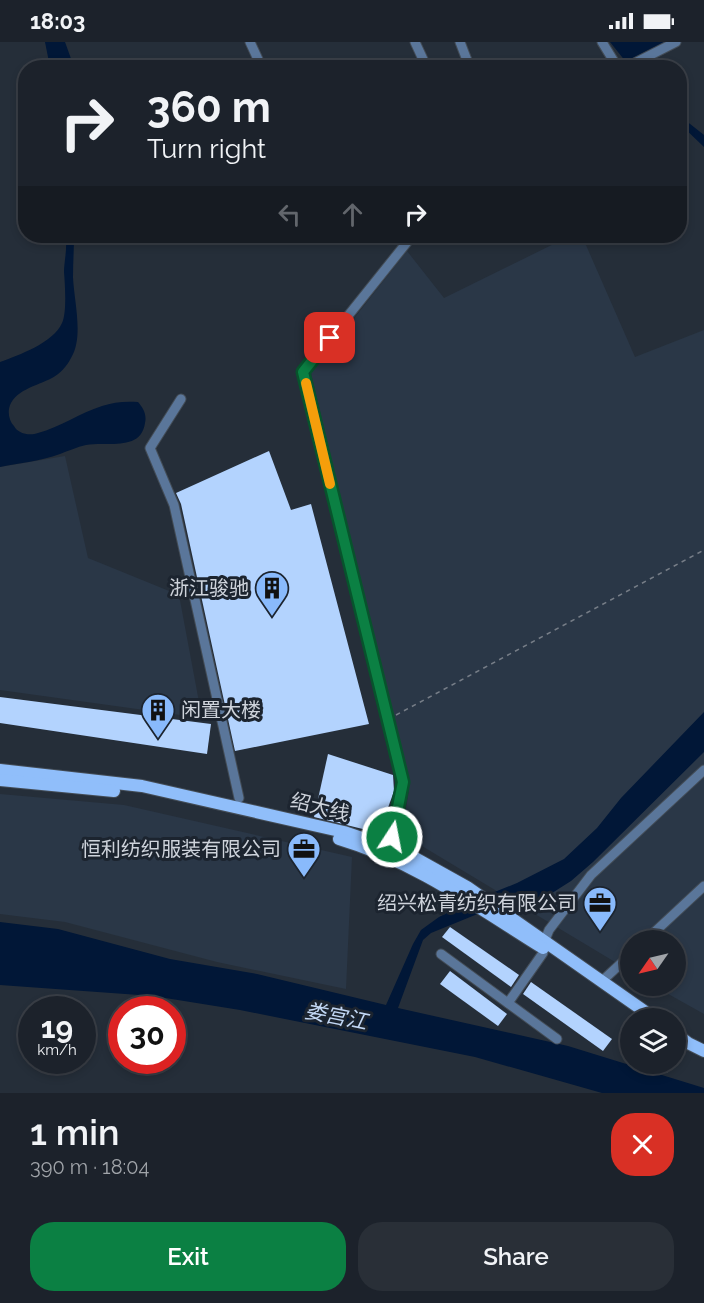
<!DOCTYPE html>
<meta charset="utf-8">
<style>
:root{--surface:#1c222b;--page:#292f37;--text:#f1f3f6;--muted:#a0a4a9;--line:#3a3f47;--accent:#0b8043}
body{margin:0;font-family:Raleway,"Noto Sans SC",sans-serif;background:var(--page);color:var(--text);height:100vh;display:flex;flex-direction:column;font-size:22px;white-space:nowrap}
*{box-sizing:border-box;margin:0}
p{font-size:20px;color:var(--muted)}
.icon{flex:none;width:33px;height:33px;fill:none;stroke:currentColor;stroke-width:2;stroke-linecap:round;stroke-linejoin:round}
.map{position:relative;height:1051px;overflow:hidden}
.details{display:flex;flex-direction:column;background:var(--surface);flex:1}
.details>*{flex:none}
.top-card{position:absolute;left:18px;top:18px;width:669px;height:183px;border-radius:24px;box-shadow:0 3px 9px #0003,0 0 0 2px var(--line);background:#1c222b;color:var(--text);overflow:hidden}
.needle{width:39px;rotate:236deg}
.controls{position:absolute;left:620px;top:888px;display:grid;gap:12px}
.controls a{display:grid;place-items:center;width:66px;height:66px;border-radius:50%;background:var(--surface);box-shadow:0 3px 9px #0003,0 0 0 2px var(--line);font-size:30px}
.speed{position:absolute;left:18px;top:954px;display:flex;gap:12px;font-size:30px;font-weight:700;text-align:center}
.speed>*{display:grid;place-content:center;width:78px;height:78px;border-radius:50%;background:var(--surface);box-shadow:0 3px 9px #0003,0 0 0 2px var(--line);line-height:1}
.speed small{font-size:15px;font-weight:400}
.speed .limit{border:9px solid #d22;background:#fff;color:#111}
.pin{position:absolute;display:grid;place-items:center;width:51px;height:51px;color:#fff;margin:-26px;border-radius:12px;box-shadow:0 3px 9px #0006}
.me{position:absolute;width:66px;margin:-33px;rotate:11deg;stroke-linejoin:round;filter:drop-shadow(0 0 4px #0008)}
.turn{display:flex;align-items:center;gap:21px;height:126px;padding:0 30px;font-size:27px}
.turn .icon{width:78px;height:78px;stroke-width:2.5}
.turn b{display:block;font-size:42px;line-height:51px}
.lanes{display:flex;align-items:center;height:57px;padding:0 30px;background:#0003;justify-content:center;gap:30px;direction:ltr}
.lanes .off{opacity:.35}
.round{display:grid;place-items:center;flex:none;width:63px;height:63px;border-radius:24px;background:var(--page)}
.head{display:flex;align-items:center;justify-content:space-between;height:102px;padding:0 30px}
h1{font-size:36px;font-weight:600;line-height:45px}
.action{display:flex;gap:12px;margin-top:auto;padding:12px 30px}
.action a{flex:1;height:69px;border-radius:24px;background:var(--accent);color:#fff;font-size:24px;font-weight:600;line-height:69px;text-align:center}
.action a+a{background:var(--page);color:var(--text)}
.status{display:flex;justify-content:space-between;align-items:center;height:42px;padding:0 30px;background:var(--surface);direction:ltr}
.status svg{height:16px;fill:currentColor}
.map>svg:first-child{display:block}
.built{fill:#2a3747}
.water{fill:#011737}
.building{fill:#b3d3fe}
.lines{fill:none;stroke-linecap:round;stroke-linejoin:round}
.minor-casing{stroke:#434c56;stroke-width:11}
.major-casing{stroke:#434c56;stroke-width:14}
.path{stroke:#767d87;stroke-width:1.5;stroke-dasharray:4.5 4.5;stroke-linecap:butt}
.minor{stroke:#5a769a;stroke-width:9}
.major{stroke:#90befa;stroke-width:12}
.route-casing{stroke:#07532c;stroke-width:15}
.route{stroke:#0b8043;stroke-width:10}
.slow{stroke:#f59e0b;stroke-width:10}
.labels{text-anchor:middle;dominant-baseline:central;stroke-width:6;stroke-linejoin:round;paint-order:stroke}
.poi-label{font-size:20px;fill:#ced3db;stroke:#1c242f;text-anchor:end}
.street-label{font-size:20px;fill:#ced3db;stroke:#1c242f}
.water-label{font-size:21px;font-style:italic;fill:#c2d7f4;stroke:#1c242f}
</style>
<div class="status"><b>18:03</b><svg viewBox="0 0 49 12"><path d="M0 12V9h3v3zM5 12V6h3v6zM10 12V3h3v9zM15 12V0h3v12zM26 1h20v11H26zM47 4h2v5h-2z"/></svg></div>
<div class="map">
<svg width="704" height="1051" viewBox="0 0 704 1051">
<rect width="100%" height="100%" fill="#252e39"/>
<!-- built -->
<g class="built">
<path d="M570,194H582L635,315L704,288V972L654,944H675V898H630V929L402,792L409,748L311,331L407,209L444,256Z"/>
<path d="M65,414L88,516L179,553L202,676L0,648V425Z"/>
<path d="M0,752L124,763L352,815L346,947L217,920L65,880L0,872Z"/>
</g>
<!-- water -->
<g class="water">
<path d="M45,0H65L74,25H50Z"/>
<path d="M610,0H671L639,23L640,26L630,25Z"/>
<path d="M680,74L704,93V105L680,82Z"/>
<path d="M65,194H74C74,207 73,221 73,235C74,259 84,295 71,316C67,324 60,332 52,336C37,344 13,348 9,367C8,373 10,380 14,384C18,392 30,394 38,391C60,385 80,371 102,364C113,360 126,359 138,360C143,366 147,372 145,381C141,410 106,399 86,403C77,405 68,409 60,412C40,419 20,421 0,425V320C19,313 53,301 62,281C67,271 65,242 64,230C64,219 68,205 65,194Z"/>
<path d="M704,670V710L593,820L571,839L530,865L517,868L480,871L431,891L423,898L398,966L568,1004L704,1046V1051H602L475,1015L240,968L153,954L0,943V880L58,887L170,917L257,932L386,963L413,902L421,888L439,875L465,862L517,841L564,817L597,786L621,756Z"/>
</g>
<!-- building -->
<g class="building">
<path d="M269,409L291,468L311,462L369,682L235,709L181,462L176,451Z"/>
<path d="M0,655L211,682L207,712L0,681Z"/>
<path d="M328,712L393,733L394,749L379,791L314,775Z"/>
<path d="M450,885L519,933L511,945L442,895Z"/>
<path d="M450,929L507,972L498,984L440,942Z"/>
<path d="M531,940L612,997L603,1009L523,952Z"/>
<path d="M641,1022H670L667,1031L641,1023Z"/>
</g>
<g class="lines">
<defs>
<g id="minor">
<path d="M250,0L262,26"/>
<path d="M415,0L427,26"/>
<path d="M460,0L470,26"/>
<path d="M602,0L618,26"/>
<path d="M625,26L676,0"/>
<path d="M680,167L681,171H680"/>
<path d="M59,195L64,194"/>
<path d="M181,357L150,406L174,463L239,756"/>
<path d="M388,810L403,740L303,330L412,194"/>
<path d="M545,898L549,888L591,833L704,728"/>
<path d="M646,898L704,844"/>
<path d="M441,912L557,997"/>
<path d="M602,939L630,913"/>
<path d="M508,961L543,911V906"/>
</g>
<g id="major">
<path d="M0,728L142,744L344,790L406,811L467,845L654,976"/>
<path d="M0,738L114,749"/>
<path d="M339,797C414,819 477,865 543,906"/>
<path d="M675,991L688,1001L704,1009"/>
</g>
</defs>
<!-- minor casing -->
<use href="#minor" class="minor-casing"/>
<!-- major casing -->
<use href="#major" class="major-casing"/>
<!-- path -->
<path class="path" d="M396,673L704,508"/>
<!-- minor -->
<use href="#minor" class="minor"/>
<!-- major -->
<use href="#major" class="major"/>
</g>
<g class="lines">
<defs>
<path id="route" d="M330,296L303,330L403,740L392,795"/>
</defs>
<!-- route casing -->
<use href="#route" class="route-casing"/>
<!-- route -->
<use href="#route" class="route"/>
<!-- slow -->
<path class="slow" d="M306,341L330,442"/>
</g>
<!-- icons -->
<defs>
<symbol id="building-pin" viewBox="-11 -11 22 30"><path d="M0 17L-7.5 6A9.5 9.5 0 1 1 7.5 6Z" fill="#89bafc" stroke="#1c242f"/><path d="M-4-6H4V6H1V3H-1V6H-4ZM-2.5-4.3h1.7v1.8h-1.7ZM.8-4.3h1.7v1.8H.8ZM-2.5-1h1.7V.8h-1.7ZM.8-1h1.7V.8H.8Z" fill="#111"/></symbol>
<symbol id="office-pin" viewBox="-11 -11 22 30"><path d="M0 17L-7.5 6A9.5 9.5 0 1 1 7.5 6Z" fill="#89bafc" stroke="#1c242f"/><path d="M-6-3h4V-5.5h4V-3h4V5H-6ZM-1-4.5V-3h2v-1.5ZM-6 0V1H6V0Z" fill="#111"/></symbol>
</defs>
<g fill-rule="evenodd">
<use href="#building-pin" x="253" y="527" width="38" height="52"/>
<use href="#building-pin" x="139" y="649" width="38" height="52"/>
<use href="#office-pin" x="285" y="788" width="38" height="52"/>
<use href="#office-pin" x="581" y="842" width="38" height="52"/>
</g>
<g class="labels">
<!-- poi labels -->
<g class="poi-label">
<text x="249" y="546">浙江骏驰</text>
<text x="181" y="668" text-anchor="start">闲置大楼</text>
<text x="281" y="807">恒利纺织服装有限公司</text>
<text x="577" y="861">绍兴松青纺织有限公司</text>
</g>
<!-- street labels -->
<g class="street-label">
<text transform="translate(320 765) rotate(14)">绍大线</text>
</g>
<!-- water labels -->
<g class="water-label">
<text transform="translate(336 974) rotate(11)">娄宫江</text>
</g>
</g>
</svg>
<div class="controls">
<a><svg class="needle" viewBox="-14 -14 28 28"><path d="M0-13l5 13h-10z" fill="#e53935"/><path d="M0 13l5-13h-10z" fill="#a0a4a9"/></svg></a>
<a><svg class="icon" aria-label="layers" viewBox="0 0 24 24"><path d="M12 4l9 5-9 5-9-5zM3 14l9 5 9-5"/></svg></a>
</div>
<div class="speed"><div>19<small>km/h</small></div><div class="limit">30</div></div>
<div class="pin" style="left:330px;top:296px;background:#d93025"><svg class="icon" aria-label="arrive" viewBox="0 0 24 24"><path d="M6 21V4h12l-3 4 3 4H6"/></svg></div>
<svg class="me" style="left:392px;top:795px" viewBox="-20 -20 40 40"><circle r="17" fill="#0b8043" stroke="#fff" stroke-width="3"/><path d="M0-11L8 9 0 5-8 9z" fill="#fff"/></svg>
<div class="top-card">
<div class="turn"><svg class="icon" aria-label="right" viewBox="0 0 24 24"><path d="M7 20v-9h11M14 6l5 5-5 5"/></svg><div><b>360 m</b>Turn right</div></div>
<div class="lanes"><svg class="icon off" aria-label="left" viewBox="0 0 24 24"><path d="M17 20v-9H6M10 6l-5 5 5 5"/></svg><svg class="icon off" aria-label="ahead" viewBox="0 0 24 24"><path d="M12 20V5M6 11l6-6 6 6"/></svg><svg class="icon" aria-label="right" viewBox="0 0 24 24"><path d="M7 20v-9h11M14 6l5 5-5 5"/></svg></div>
</div>
</div>
<section class="details">
<div class="head"><div><h1>1 min</h1><p>390 m · 18:04</p></div><a class="round" style="background:#d93025;color:#fff"><svg class="icon" aria-label="close" viewBox="0 0 24 24"><path d="M6 6l12 12M18 6L6 18"/></svg></a></div>
<div class="action"><a>Exit</a><a>Share</a></div>
</section>
